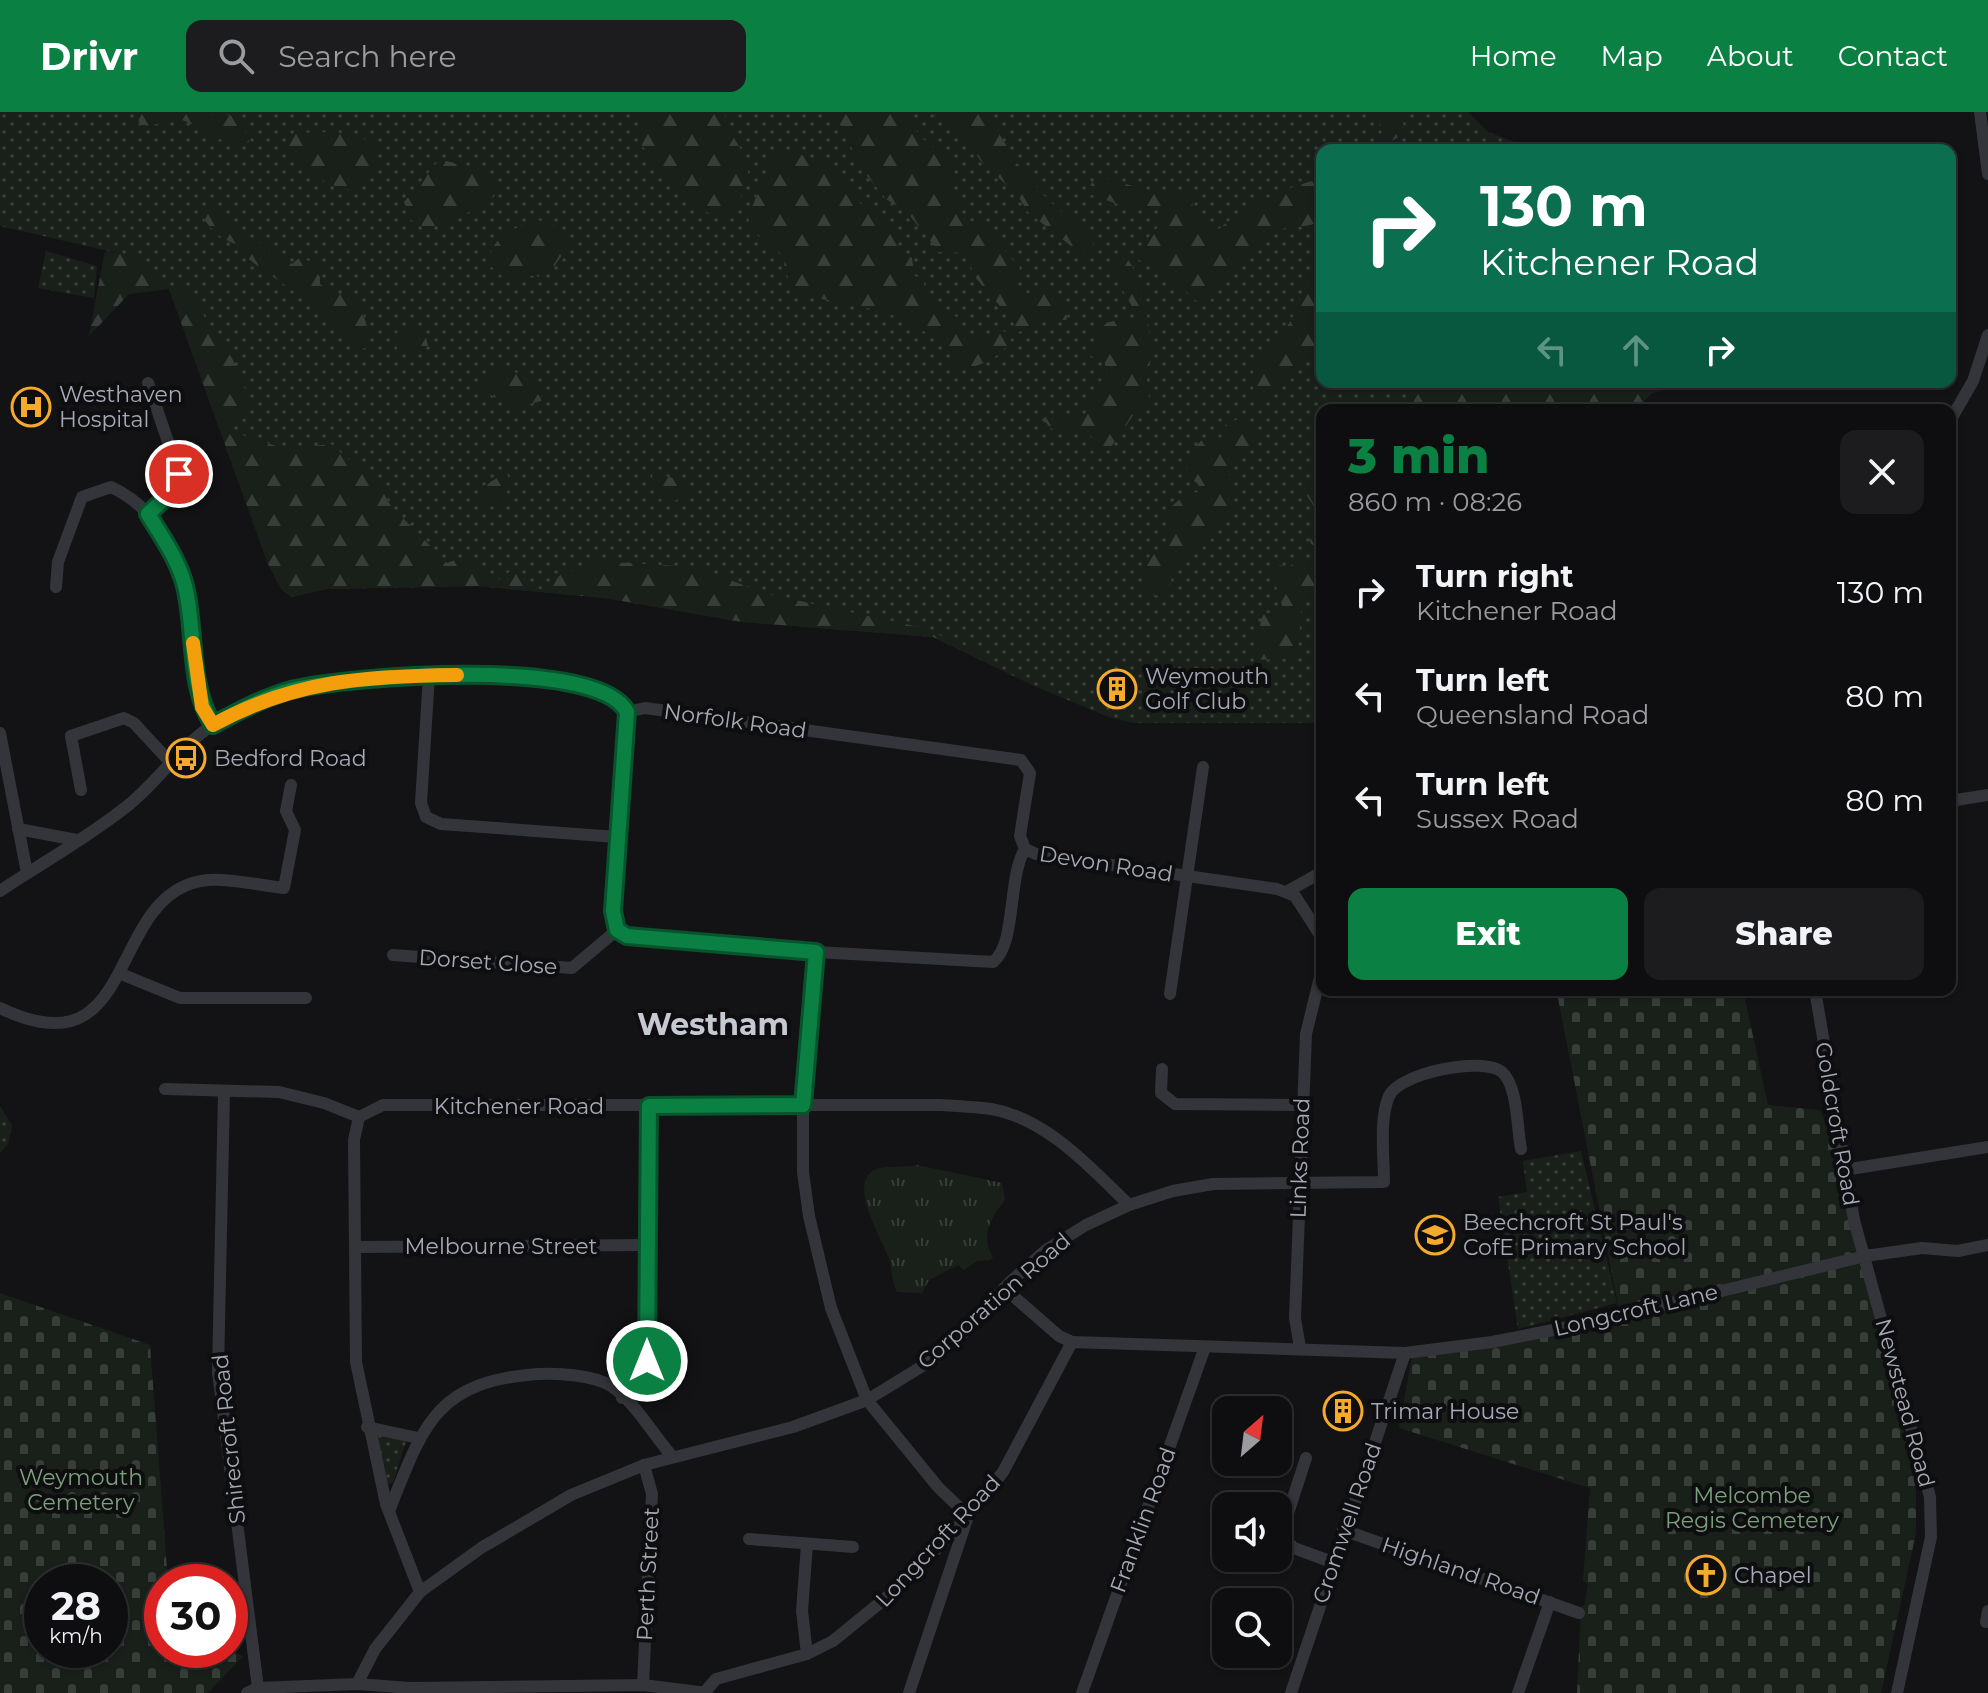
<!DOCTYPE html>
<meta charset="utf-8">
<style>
:root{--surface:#0e0e10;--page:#1c1c1e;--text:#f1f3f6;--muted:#9b9c9f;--line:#2e2e30;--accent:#0b8043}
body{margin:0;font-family:Montserrat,sans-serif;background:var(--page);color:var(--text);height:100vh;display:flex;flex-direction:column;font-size:30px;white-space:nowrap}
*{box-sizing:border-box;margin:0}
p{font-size:26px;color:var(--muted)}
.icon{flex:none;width:44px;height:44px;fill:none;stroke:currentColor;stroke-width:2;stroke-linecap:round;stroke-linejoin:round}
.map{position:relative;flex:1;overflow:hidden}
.side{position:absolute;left:1316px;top:292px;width:640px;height:592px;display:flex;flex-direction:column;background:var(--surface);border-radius:16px;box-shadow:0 2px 6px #0004,0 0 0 2px var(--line)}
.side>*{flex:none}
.hud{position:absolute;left:1316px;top:32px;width:640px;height:244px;border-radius:16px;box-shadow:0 2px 6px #0004,0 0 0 2px var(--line);background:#0b6e4f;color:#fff;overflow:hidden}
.needle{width:52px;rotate:28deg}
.fabs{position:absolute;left:1212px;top:1284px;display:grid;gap:16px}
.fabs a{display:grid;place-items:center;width:80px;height:80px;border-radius:16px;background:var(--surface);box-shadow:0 2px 6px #0004,0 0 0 2px var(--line);font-size:40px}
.speed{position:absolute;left:24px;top:1452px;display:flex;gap:16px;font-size:40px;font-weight:700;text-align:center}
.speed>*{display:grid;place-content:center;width:104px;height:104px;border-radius:50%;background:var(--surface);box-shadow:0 2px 6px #0004,0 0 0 2px var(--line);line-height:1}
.speed small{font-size:20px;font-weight:400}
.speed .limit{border:12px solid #d22;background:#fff;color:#111}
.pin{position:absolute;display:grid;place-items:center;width:68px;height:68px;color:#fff;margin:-34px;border:4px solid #fff;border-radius:50%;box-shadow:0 2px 8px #0007}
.me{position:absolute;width:88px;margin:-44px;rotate:0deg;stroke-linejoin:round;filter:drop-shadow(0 0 6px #0008)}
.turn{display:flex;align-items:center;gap:28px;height:168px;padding:0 32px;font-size:36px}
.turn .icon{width:104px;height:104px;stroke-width:2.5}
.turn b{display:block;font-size:56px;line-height:68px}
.lanes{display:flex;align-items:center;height:76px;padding:0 32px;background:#0003;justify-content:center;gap:40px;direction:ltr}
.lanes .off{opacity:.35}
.round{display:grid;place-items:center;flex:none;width:84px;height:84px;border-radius:16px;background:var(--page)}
.head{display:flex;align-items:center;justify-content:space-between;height:136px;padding:0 32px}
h1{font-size:48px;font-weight:800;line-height:60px;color:var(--accent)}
.primary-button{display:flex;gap:16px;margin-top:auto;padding:16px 32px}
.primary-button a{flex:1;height:92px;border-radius:16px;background:var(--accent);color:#fff;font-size:32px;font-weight:800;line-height:92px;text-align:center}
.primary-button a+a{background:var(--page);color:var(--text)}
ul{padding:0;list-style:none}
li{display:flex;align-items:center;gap:24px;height:104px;padding:0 32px}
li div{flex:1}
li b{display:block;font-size:30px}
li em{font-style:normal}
header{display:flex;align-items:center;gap:48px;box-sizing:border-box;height:112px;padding:0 40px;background:var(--accent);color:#fff}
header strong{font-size:38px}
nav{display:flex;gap:44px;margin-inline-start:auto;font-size:28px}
.search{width:560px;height:72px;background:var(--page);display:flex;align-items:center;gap:20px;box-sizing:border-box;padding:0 28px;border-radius:16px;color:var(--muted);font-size:30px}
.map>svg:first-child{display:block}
.grass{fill:url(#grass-dots)}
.forest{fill:url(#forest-firs)}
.cemetery{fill:url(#cemetery-stones);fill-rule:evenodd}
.park{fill:url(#park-tufts)}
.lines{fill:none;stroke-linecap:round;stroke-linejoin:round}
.minor{stroke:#34353a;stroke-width:12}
.route-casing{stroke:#07532c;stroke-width:20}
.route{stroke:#0b8043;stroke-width:14}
.slow{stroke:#f59e0b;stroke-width:14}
.labels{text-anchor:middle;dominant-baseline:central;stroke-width:8;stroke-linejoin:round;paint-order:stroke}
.poi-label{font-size:22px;fill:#a5aab6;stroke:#0e0e10;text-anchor:start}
.street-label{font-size:22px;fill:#a5aab6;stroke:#0e0e10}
.park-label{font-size:22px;fill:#7ba17c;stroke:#0e0e10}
.district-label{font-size:30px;font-weight:bold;fill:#c6c9d2;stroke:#0e0e10}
</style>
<header>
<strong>Drivr</strong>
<div class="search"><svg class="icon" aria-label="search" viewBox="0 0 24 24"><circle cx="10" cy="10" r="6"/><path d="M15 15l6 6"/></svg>Search here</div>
<nav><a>Home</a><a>Map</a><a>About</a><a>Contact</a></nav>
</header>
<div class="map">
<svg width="1988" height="1581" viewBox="0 0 1988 1581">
<defs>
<pattern id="grass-dots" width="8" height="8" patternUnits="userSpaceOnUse" patternTransform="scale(2)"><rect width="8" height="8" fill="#19201a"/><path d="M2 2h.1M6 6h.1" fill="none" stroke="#373e39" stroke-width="1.8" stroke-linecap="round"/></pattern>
<pattern id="forest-firs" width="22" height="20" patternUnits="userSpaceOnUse" patternTransform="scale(2)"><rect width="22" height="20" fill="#19201a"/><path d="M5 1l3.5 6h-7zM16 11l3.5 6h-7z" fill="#373e39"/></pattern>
<pattern id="cemetery-stones" width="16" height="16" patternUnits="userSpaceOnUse" patternTransform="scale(2)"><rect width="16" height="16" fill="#19201a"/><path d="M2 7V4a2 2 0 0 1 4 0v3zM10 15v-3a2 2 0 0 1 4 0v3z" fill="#373e39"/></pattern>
<pattern id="park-tufts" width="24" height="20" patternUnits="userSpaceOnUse" patternTransform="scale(2)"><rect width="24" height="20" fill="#19201a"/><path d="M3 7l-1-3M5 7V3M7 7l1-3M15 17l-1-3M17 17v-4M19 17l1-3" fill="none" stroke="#373e39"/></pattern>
</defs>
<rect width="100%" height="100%" fill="#131315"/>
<!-- grass -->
<g class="grass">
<path d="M0,0H1468L1488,20L1536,38H1322V270H1694L1588,298H1322V611H1133L1106,604L1032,573L933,525L742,510L605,486L477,474L326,477L292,485L282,478L268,452L169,177L130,144L0,114Z"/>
<path d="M1692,34L1718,38H1563Z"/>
<path d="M46,139L97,154L94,186L38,176Z"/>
<path d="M0,994L12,1013L8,1032L0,1041Z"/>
<path d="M1581,1039L1617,1191L1518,1217L1498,1085L1527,1080L1523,1049Z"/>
<path d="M369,1321L408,1324L393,1370L387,1373Z"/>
</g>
<!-- forest -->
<g class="forest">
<path d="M132,0L230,3L242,9L249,30C227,37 205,18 185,9C171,4 157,16 142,13Z"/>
<path d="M642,0H725C727,23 742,33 747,51C752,70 738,96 724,107C694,101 648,50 637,23Z"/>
<path d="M903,0L921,25L949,48L955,62L946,79L962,96V104L967,109L980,110L1020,156L1012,171L1021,185C1041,173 1058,176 1069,199L1066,208L1045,207L1017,221L1013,209L974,164L967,141L939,140L907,100L886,87L860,55L843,16L830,1Z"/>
<path d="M928,0H986L1017,51L1048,88L1095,128L1090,141L1081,142L1028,100L1018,84L980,48L962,20Z"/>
<path d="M1377,0L1400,2L1406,20L1389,31L1383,27Z"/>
<path d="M336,20L363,26L376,34L374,55L357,77C335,81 296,55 288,35L295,21Z"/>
<path d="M793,39L822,51L845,71L860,91L893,116L899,139L912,146L914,163L924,170L925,187C937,198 952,198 962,210V220L972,228L1004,219L1011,224L1010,232L990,249L954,261L948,251L952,240L918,215L886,200L797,182L784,157L785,145L752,119L748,105L774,41Z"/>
<path d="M440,47L479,59L496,74L498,82L469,100L428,117L411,108L404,90Z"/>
<path d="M1099,64C1126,70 1157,87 1186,77L1193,81L1192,104L1219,117C1242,96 1292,72 1322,67V107C1311,117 1293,113 1279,118C1250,129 1225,166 1209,191L1201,193L1174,169L1136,146L1135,140L1158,115L1164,97L1120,93L1089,82L1091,72Z"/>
<path d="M216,95L237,112L247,128L263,131L270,140L280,141L292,152L299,146L320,152V172L332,181L359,185L367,215L366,236L356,238C337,202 279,172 246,145L242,134C226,130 213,121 204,107L207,100Z"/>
<path d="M538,108L555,114L569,133L553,156L541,165L525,163L508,169L488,152C491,124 513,116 538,108Z"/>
<path d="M105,139L130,144L169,177L179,174L195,185L200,198L232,246L251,290L249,305L231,311L233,320L285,337L331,332L381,375L391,394L447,451L470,443L498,468L515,456L539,477H547L563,460L586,456L593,449L694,455L768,482L923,516L989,544L991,553L933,525L742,510L605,486L477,474L326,477L292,485L282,478L268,452L169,177L129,182L89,224Z"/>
<path d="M1117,143L1125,144C1142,162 1152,219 1151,245C1150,253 1147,262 1147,270C1149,280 1150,284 1147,294L1134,302L1109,338L1098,341L1091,338L1093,327L1088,320L1052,317L1043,308L1048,301L1061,305L1094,301L1087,291L1107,259L1104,249L1091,244L1088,239L1095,236V222C1109,206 1114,209 1133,209L1135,200L1111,157Z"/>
<path d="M1322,157C1322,202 1328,232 1292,266C1283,274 1275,283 1263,289L1259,287C1237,257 1273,236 1288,213C1298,198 1304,179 1310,161Z"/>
<path d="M401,216L424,217L428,234L419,238L398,239L394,225Z"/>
<path d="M499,256L515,260L542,279L541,289L514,296L482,278L480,268Z"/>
<path d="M1415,270H1659V274L1644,289L1643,298H1392L1407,295L1412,289Z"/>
<path d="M1241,306C1253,314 1256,320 1253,335L1224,357C1249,379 1221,422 1199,438C1193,443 1184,446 1176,450L1167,484L1148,483L1143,478L1146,448L1167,430V399L1182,385L1200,379L1198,372L1183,361L1193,346V337L1202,328H1220L1226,312Z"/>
<path d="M506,361L511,369L500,398L477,387L480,376Z"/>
<path d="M656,361L686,370L690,380L673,390C655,391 655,377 652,363Z"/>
<path d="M1311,375L1322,378V438L1310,431L1314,394L1304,380Z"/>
<path d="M1300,445L1322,448V486L1302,491L1297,546L1254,548L1262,503L1283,497L1271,457L1278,453L1289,455Z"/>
</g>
<!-- cemetery -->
<g class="cemetery">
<path d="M1607,878H1743L1768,993L1820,998L1844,1058L1916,1375V1421L1881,1581H1577L1581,1494H1584L1588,1472L1583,1469L1590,1376L1399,1316L1412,1244L1621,1208L1557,881Z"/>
<path d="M0,1181L150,1233L168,1470H162V1538H228L243,1544L208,1581H0ZM42,1470H110V1538H42Z"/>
</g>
<!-- park -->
<path class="park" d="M917,1053L1002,1071L1005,1088C990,1107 980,1123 993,1146L990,1148L977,1149L964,1158L958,1153L929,1168L922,1181L897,1180C892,1169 892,1161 890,1150C884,1129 852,1081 869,1062C879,1051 904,1057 917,1053Z"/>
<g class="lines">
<!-- minor -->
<g class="minor">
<path d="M1980,0L1988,62"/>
<path d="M1950,309L1973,269L1988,223"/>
<path d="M148,402L175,377L179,362L148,271"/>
<path d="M56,475L58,450L82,385L111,375C194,413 188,520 202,595L213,613"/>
<path d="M429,563L421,691L426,705L441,712L617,725"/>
<path d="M627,600L613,799V810L622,822L816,840L993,850C1017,831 1007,767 1025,737"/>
<path d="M627,600L645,596L1021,648L1030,661L1020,724L1025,737"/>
<path d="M0,621L27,761"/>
<path d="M81,678L71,624L124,606L134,611L170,650"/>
<path d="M1950,689L1988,683"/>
<path d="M18,717L77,728"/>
<path d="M1025,737L1036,742L1277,777L1295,784L1322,826"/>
<path d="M0,779C42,751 87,726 126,695C158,670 180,634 214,612C299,557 436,554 533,567C561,571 613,573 627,600"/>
<path d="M1286,780L1322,760"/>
<path d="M816,840L803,993V1060L809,1104L831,1196L867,1288L938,1375L968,1404L909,1581"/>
<path d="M393,843L572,856L617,818"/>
<path d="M121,862L180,886H306"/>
<path d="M1815,878L1854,1108L1930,1385L1931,1425L1897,1581"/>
<path d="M1170,882L1203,655"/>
<path d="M0,896C132,960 109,804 187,773C214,761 254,773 284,776L295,718L286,699L291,673"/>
<path d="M1162,957L1161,981L1175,992L1301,993"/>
<path d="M165,977L279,980L324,991L359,1005"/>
<path d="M224,981L218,1260L258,1576"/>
<path d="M359,1005L383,993H941C957,994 975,995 991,997C1046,1006 1091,1056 1129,1093"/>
<path d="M359,1005L354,1028L356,1250L386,1392L420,1480"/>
<path d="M1844,1058L1988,1035"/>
<path d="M356,1135L646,1133"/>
<path d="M1004,1176L1059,1224L1072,1230"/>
<path d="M1300,1236L1295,1206L1306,922L1322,857"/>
<path d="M622,1286L647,1249L649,994"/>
<path d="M367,1315L418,1326"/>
<path d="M1306,1346L1281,1423L1294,1436L1332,1450"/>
<path d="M389,1399C423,1314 435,1269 538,1262C558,1261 594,1263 611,1274C635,1290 652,1321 671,1343"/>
<path d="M1343,1418L1579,1501"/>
<path d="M749,1427L853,1435"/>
<path d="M1986,1510L1988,1499"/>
<path d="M807,1542L802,1499L807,1432"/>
<path d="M357,1572L375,1537L420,1480L481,1436L571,1383L644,1353L793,1315L867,1288L934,1247L970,1215L1010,1170L1046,1138L1086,1113L1129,1093L1173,1079L1213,1072L1384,1070C1384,1045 1379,1007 1389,984C1399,961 1483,944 1502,960C1518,974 1517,1017 1521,1037"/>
<path d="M643,1573L652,1382L644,1353"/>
<path d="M705,1580L716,1567L807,1542L833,1529L903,1472L968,1404L1003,1360L1072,1230L1405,1241L1492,1230L1594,1210L1865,1144L1922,1136L1958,1139L1988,1133"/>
<path d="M247,1581L258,1576L357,1572L410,1576L643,1573L707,1581"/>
<path d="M1082,1581L1205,1235"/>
<path d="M1291,1581L1405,1241"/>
<path d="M1518,1581L1550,1490"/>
</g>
</g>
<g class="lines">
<defs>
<path id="route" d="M179,362L175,377L148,402C162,425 178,447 185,474C196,519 188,573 213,613C239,599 263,586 291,578C347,564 598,544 627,600L613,799L617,818L627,824L816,840L803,993L649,994L647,1249"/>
</defs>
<!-- route casing -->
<use href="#route" class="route-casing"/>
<!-- route -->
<use href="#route" class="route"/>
<!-- slow -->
<path class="slow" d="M193,531L202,595L213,613C294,568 367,564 457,563"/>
</g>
<!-- icons -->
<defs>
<symbol id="hospital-ring" viewBox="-11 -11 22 22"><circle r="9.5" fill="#0e0e10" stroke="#f5aa2b" stroke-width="1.5"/><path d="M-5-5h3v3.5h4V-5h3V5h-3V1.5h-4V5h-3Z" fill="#f5aa2b"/></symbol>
<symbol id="building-ring" viewBox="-11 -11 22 22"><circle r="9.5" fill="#0e0e10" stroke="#f5aa2b" stroke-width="1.5"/><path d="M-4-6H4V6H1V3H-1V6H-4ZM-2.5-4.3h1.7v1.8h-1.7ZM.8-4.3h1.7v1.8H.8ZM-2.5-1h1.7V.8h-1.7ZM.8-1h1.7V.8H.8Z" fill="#f5aa2b"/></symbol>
<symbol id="bus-ring" viewBox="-11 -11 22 22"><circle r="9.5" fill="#0e0e10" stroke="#f5aa2b" stroke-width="1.5"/><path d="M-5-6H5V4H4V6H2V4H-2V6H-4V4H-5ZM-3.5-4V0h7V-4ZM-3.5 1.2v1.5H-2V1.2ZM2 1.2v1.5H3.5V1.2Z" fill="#f5aa2b"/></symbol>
<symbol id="school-ring" viewBox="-11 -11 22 22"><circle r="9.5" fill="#0e0e10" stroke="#f5aa2b" stroke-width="1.5"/><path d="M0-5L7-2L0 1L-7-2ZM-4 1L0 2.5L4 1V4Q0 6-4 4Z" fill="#f5aa2b"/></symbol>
<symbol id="church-ring" viewBox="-11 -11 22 22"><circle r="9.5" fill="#0e0e10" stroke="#f5aa2b" stroke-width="1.5"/><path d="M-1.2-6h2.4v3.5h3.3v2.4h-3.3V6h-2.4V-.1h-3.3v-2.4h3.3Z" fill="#f5aa2b"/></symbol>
</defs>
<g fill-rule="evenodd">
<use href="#hospital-ring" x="9" y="273" width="44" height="44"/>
<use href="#building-ring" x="1095" y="555" width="44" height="44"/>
<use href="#bus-ring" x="164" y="624" width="44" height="44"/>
<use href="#school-ring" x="1413" y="1101" width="44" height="44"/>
<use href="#building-ring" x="1321" y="1277" width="44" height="44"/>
<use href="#church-ring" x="1684" y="1441" width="44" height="44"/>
</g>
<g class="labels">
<!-- poi labels -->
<g class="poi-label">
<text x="59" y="282">Westhaven<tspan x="59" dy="25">Hospital</tspan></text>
<text x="1145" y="564">Weymouth<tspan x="1145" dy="25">Golf Club</tspan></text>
<text x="214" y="646">Bedford Road</text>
<text x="1463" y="1110">Beechcroft St Paul's<tspan x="1463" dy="25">CofE Primary School</tspan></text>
<text x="1371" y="1299">Trimar House</text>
<text x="1734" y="1463">Chapel</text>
</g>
<!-- street labels -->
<g class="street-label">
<text transform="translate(735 609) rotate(8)">Norfolk Road</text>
<text transform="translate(1106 752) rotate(9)">Devon Road</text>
<text transform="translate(488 850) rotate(4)">Dorset Close</text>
<text x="519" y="994">Kitchener Road</text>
<text transform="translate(1837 1012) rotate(80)">Goldcroft Road</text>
<text transform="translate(1300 1046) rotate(-88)">Links Road</text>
<text x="501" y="1134">Melbourne Street</text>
<text transform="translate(994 1189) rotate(-41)">Corporation Road</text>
<text transform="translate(1636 1198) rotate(-13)">Longcroft Lane</text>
<text transform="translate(1905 1291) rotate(75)">Newstead Road</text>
<text transform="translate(229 1327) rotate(-96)">Shirecroft Road</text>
<text transform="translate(1143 1408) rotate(-70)">Franklin Road</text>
<text transform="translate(1347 1411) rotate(-71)">Cromwell Road</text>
<text transform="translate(938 1429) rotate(-47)">Longcroft Road</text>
<text transform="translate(1461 1459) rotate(19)">Highland Road</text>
<text transform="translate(648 1462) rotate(-87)">Perth Street</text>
</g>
<!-- park labels -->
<g class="park-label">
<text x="81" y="1365">Weymouth<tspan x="81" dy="25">Cemetery</tspan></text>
<text x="1752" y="1383">Melcombe<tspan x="1752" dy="25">Regis Cemetery</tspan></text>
</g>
<!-- district labels -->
<g class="district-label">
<text x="713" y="912">Westham</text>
</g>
</g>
</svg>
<div class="fabs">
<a><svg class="needle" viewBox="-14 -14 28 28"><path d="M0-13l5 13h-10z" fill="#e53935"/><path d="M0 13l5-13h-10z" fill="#9b9c9f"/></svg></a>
<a><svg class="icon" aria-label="sound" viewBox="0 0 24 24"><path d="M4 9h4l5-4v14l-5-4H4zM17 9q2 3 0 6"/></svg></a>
<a><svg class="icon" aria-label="search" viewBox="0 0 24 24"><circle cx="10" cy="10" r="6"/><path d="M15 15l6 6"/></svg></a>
</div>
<div class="speed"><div>28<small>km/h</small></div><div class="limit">30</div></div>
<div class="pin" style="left:179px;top:362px;background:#d93025"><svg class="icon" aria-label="arrive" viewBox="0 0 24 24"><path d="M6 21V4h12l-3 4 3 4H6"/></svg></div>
<svg class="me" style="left:647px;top:1249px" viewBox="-20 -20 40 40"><circle r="17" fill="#0b8043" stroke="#fff" stroke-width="3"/><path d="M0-11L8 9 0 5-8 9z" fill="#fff"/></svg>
<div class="hud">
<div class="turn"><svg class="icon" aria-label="right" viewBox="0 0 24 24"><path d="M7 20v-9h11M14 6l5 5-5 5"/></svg><div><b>130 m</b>Kitchener Road</div></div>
<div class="lanes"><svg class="icon off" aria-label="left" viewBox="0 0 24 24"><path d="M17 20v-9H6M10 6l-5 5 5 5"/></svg><svg class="icon off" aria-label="ahead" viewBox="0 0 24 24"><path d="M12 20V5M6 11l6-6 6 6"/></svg><svg class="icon" aria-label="right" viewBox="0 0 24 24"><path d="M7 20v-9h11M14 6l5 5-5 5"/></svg></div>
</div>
<section class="side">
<div class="head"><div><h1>3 min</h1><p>860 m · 08:26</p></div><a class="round"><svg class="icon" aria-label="close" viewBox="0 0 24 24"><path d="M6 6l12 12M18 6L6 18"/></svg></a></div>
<ul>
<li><svg class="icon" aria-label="right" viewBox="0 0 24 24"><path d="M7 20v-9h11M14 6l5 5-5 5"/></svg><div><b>Turn right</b><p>Kitchener Road</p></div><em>130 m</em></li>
<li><svg class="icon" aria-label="left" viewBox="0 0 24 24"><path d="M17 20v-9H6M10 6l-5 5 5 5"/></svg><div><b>Turn left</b><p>Queensland Road</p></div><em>80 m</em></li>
<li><svg class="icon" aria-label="left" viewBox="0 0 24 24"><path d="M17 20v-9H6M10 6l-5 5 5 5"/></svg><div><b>Turn left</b><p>Sussex Road</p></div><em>80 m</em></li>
</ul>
<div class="primary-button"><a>Exit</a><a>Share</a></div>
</section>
</div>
